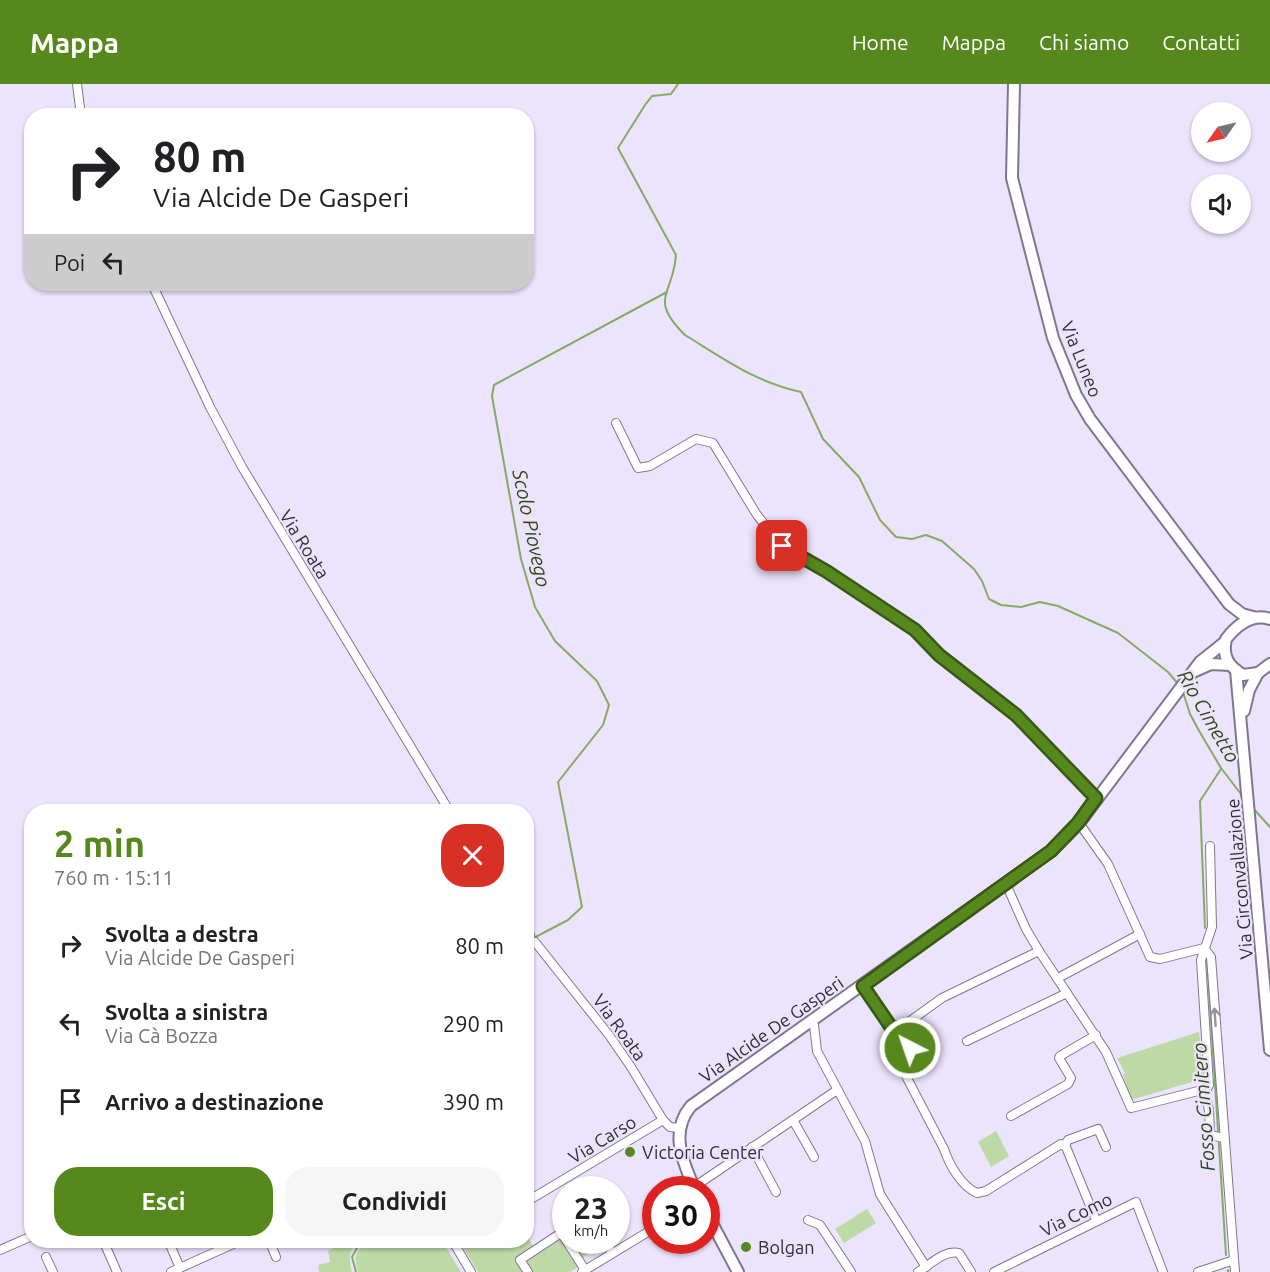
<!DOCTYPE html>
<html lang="it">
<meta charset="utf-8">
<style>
:root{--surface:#fff;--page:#f6f6f6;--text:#202124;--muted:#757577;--accent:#56881e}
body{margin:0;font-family:Ubuntu,sans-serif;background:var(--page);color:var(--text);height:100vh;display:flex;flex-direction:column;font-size:22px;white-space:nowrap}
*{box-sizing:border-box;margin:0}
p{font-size:20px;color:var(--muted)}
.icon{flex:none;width:33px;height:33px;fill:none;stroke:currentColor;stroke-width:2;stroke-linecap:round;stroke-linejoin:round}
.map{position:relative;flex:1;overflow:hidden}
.sheet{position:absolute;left:24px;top:720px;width:510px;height:444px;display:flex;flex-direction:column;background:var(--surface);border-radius:24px;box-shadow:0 2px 4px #0004}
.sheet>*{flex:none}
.hud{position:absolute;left:24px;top:24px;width:510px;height:183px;border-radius:24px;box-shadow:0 2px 4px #0004;background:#fff;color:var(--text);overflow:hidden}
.needle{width:39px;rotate:236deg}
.tools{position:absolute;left:1191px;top:18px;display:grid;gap:12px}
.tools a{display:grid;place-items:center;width:60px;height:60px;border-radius:50%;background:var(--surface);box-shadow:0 2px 4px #0004;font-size:30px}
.speed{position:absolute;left:552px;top:1092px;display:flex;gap:12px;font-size:30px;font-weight:700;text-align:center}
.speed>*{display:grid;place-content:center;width:78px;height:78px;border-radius:50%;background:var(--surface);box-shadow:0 2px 4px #0004;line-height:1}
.speed small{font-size:15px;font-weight:400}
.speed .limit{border:9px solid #d22;background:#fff;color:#111}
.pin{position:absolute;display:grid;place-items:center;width:51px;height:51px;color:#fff;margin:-26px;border-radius:12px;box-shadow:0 3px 9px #0006}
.me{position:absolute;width:66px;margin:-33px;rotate:319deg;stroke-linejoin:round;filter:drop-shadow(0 0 4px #0008)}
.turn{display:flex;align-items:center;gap:21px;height:126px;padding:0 30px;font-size:27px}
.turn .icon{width:78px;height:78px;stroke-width:2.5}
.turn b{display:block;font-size:42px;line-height:51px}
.then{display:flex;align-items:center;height:57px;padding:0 30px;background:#0003;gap:12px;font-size:22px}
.round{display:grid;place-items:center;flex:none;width:63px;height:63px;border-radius:24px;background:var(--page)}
.headline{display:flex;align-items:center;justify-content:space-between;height:102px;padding:0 30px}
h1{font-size:36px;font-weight:700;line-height:45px;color:var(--accent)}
.button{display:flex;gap:12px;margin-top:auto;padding:12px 30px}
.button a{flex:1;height:69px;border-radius:24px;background:var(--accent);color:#fff;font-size:24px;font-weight:700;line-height:69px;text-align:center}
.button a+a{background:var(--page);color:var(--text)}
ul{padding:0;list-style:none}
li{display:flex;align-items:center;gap:18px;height:78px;padding:0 30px}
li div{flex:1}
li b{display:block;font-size:22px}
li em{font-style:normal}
header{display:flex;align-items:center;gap:36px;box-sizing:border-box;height:84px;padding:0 30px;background:var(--accent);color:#fff}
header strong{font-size:28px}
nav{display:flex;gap:33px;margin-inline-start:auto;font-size:21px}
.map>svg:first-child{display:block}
.green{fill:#bddaa6}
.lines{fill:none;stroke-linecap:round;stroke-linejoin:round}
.stream{stroke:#85ac65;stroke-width:2}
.street-casing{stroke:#817692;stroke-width:10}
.secondary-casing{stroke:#817692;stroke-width:14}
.street{stroke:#fff;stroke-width:8}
.secondary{stroke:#fff;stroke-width:10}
.oneway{stroke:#98969c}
.route-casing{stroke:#385814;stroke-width:15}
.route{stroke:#56881e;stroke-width:10}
.poi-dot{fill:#56881e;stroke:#ece3fc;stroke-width:2}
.labels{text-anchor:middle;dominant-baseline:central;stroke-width:4.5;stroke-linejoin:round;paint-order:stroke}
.street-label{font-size:18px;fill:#322e3a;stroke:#ece3fc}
.poi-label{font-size:18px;fill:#322e3a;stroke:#ece3fc;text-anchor:start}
.water-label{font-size:20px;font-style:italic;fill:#314a18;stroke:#ece3fc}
</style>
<header>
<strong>Mappa</strong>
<nav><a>Home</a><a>Mappa</a><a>Chi siamo</a><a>Contatti</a></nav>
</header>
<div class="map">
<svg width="1270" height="1188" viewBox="0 0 1270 1188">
<rect width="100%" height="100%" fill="#ece3fc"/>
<!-- green -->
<g class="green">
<path d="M1199,948L1205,994L1131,1016L1123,991L1125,989L1117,974Z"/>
<path d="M996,1047L1009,1072L991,1083L978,1058Z"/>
<path d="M867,1125L876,1139L844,1159L835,1145Z"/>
<path d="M527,1151L533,1162L516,1173L526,1188H478L463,1163L472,1157L526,1156Z"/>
<path d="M351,1156L362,1157C348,1164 349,1174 352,1188H319L318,1181L330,1178L328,1167Z"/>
<path d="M375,1156L388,1157L389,1159L399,1157H442L461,1188H358C353,1167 356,1166 375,1156Z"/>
<path d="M560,1156L578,1183L570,1188H531L525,1179Z"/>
<path d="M599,1156L602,1161L582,1174L573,1160L578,1157Z"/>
</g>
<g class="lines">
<!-- stream -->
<g class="stream">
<path d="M678,0L671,10L652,12L645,21L618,64L676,171C673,212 648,214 685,251C724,275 755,298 801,308L823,355L859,393L880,436L896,453L912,455L926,451L942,457L974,485L982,497L989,515L1001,521L1021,523L1040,518L1058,522L1118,549L1168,588L1179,601"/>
<path d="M1183,608L1190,630L1198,645L1221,684L1244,714"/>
<path d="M1252,723L1270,743"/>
<path d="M1205,844L1200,717L1221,685"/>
<path d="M526,858L568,836L582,823L558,698L603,641L609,621L597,597L555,557L535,523L521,475L492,312L494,301L667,208"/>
<path d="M1207,874L1226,1171"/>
<path d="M1228,1186V1188"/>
<path d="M356,1188L352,1173L357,1164L370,1156"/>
</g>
<defs>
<g id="street">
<path d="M77,0L81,32"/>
<path d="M152,200L210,323L242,383L450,728"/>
<path d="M616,339L638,384L650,382L696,355L713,359L757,431L782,462L826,487L915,546L939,571L1016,631L1096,714"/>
<path d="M1079,739L1108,780L1150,873L1160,875L1204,864"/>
<path d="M1006,800L1026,845L1039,867L1106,968L1131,1024L1198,1007C1214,1017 1207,1036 1211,1051L1223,1054"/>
<path d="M526,846L530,851"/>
<path d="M535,858L609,951L631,983L663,1036L670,1043L679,1044"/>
<path d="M1204,864L1211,873L1235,1188"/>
<path d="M1058,894L1140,850"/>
<path d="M863,902L891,943V959L893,967L944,1065C949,1080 961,1102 977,1109L986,1107L1061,1060L1066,1063L1096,1136"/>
<path d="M811,937L814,941L817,967L865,1057L880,1110L926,1183"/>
<path d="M897,944L903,949L910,964L905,971L897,975"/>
<path d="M899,945L942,914L1039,867"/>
<path d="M967,957L1067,909"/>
<path d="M1204,1010L1209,1001L1201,876L1212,843L1210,762"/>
<path d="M1011,1032L1068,1000L1071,994L1059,974L1060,972L1096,951"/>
<path d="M793,1036L814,1073"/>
<path d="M1065,1061L1068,1056L1098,1045L1106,1063"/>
<path d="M752,1063L776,1108"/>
<path d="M694,1103L837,1006"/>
<path d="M526,1106L531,1115"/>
<path d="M526,1118L663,1036"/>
<path d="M808,1136L820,1141L851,1188"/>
<path d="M103,1156L117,1188"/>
<path d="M168,1156L180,1184"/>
<path d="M269,1156L276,1173"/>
<path d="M452,1156L471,1188"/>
<path d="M566,1156L585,1186"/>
<path d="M604,1156L612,1168"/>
<path d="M0,1166L32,1152"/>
<path d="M46,1173L53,1188"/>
<path d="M171,1188L242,1156"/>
<path d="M528,1188L520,1176L561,1149L566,1156"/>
<path d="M582,1188L656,1143"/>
<path d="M918,1188C930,1181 945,1165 959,1169L971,1188"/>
<path d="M994,1188L1136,1118L1163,1188"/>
<path d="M1198,1188L1234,1176"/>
</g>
<g id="secondary">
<path d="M1014,0L1012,94L1053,254L1076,311L1090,335L1229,520L1242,530L1253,533"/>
<path d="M1270,535C1252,529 1237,541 1226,555C1222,572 1228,582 1243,591L1258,589L1270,580"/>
<path d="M1236,586L1270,966"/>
<path d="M1195,587L1211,580L1230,581"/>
<path d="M1244,627L1249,606L1258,589"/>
<path d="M695,1106C683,1078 669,1048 691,1022L1051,767L1079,739L1200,578L1225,558"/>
<path d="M706,1128L738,1188"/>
</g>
</defs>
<!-- street casing -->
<use href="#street" class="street-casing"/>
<!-- secondary casing -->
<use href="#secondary" class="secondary-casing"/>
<!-- street -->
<use href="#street" class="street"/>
<!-- secondary -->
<use href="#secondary" class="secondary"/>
</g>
<!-- one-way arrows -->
<defs><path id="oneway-shaft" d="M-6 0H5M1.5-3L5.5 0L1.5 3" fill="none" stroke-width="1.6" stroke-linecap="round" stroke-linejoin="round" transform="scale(1.5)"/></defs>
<use class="oneway" href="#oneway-shaft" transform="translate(1215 933) rotate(-94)"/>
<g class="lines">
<defs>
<path id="route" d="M782,462L826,487L915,546L939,571L1016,631L1096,714L1078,739L1051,767L863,902L891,943C903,944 907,954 910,964"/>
</defs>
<!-- route casing -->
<use href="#route" class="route-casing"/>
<!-- route -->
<use href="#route" class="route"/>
</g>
<!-- markers -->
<g class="poi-dot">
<circle cx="630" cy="1068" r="6"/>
<circle cx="746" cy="1163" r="6"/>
</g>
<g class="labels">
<!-- street labels -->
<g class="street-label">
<text transform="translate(1082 275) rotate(68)">Via Luneo</text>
<text transform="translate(305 460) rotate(58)">Via Roata</text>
<text transform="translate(1239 795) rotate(-95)">Via Circonvallazione</text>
<text transform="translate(620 943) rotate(54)">Via Roata</text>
<text transform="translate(771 945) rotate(-35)">Via Alcide De Gasperi</text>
<text transform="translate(602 1055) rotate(-31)">Via Carso</text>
<text transform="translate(1076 1130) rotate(-26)">Via Como</text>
</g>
<!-- poi labels -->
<g class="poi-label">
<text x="642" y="1068">Victoria Center</text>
<text x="758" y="1163">Bolgan</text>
</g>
<!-- water labels -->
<g class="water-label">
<text transform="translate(532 444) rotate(78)">Scolo Piovego</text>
<text transform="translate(1209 632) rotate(60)">Rio Cimetto</text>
<text transform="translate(1203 1023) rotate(-94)">Fosso Cimitero</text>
</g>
</g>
</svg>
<div class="tools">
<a><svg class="needle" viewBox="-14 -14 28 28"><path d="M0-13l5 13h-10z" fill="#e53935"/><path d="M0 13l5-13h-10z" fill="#757577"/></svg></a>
<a><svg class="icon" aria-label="sound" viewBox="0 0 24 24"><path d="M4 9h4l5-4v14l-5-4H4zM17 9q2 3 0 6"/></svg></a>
</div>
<div class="speed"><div>23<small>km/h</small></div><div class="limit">30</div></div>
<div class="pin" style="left:782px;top:462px;background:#d93025"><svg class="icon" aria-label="arrive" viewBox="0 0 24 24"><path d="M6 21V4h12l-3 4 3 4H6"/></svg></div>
<svg class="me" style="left:910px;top:964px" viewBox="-20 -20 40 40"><circle r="17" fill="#56881e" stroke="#fff" stroke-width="3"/><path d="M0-11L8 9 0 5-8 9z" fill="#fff"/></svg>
<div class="hud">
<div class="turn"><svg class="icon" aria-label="right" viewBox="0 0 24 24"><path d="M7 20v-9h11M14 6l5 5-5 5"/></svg><div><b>80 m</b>Via Alcide De Gasperi</div></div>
<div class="then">Poi<svg class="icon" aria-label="left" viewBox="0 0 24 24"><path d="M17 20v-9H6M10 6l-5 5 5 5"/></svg></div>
</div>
<section class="sheet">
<div class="headline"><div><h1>2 min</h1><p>760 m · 15:11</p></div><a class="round" style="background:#d93025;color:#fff"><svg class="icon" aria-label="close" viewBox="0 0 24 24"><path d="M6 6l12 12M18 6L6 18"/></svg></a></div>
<ul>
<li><svg class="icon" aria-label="right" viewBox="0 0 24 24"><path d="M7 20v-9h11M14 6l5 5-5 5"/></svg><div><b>Svolta a destra</b><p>Via Alcide De Gasperi</p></div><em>80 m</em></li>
<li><svg class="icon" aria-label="left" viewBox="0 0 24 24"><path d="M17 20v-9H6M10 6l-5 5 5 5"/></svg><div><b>Svolta a sinistra</b><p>Via Cà Bozza</p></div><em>290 m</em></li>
<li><svg class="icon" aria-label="arrive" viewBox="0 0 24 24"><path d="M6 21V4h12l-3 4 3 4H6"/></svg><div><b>Arrivo a destinazione</b></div><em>390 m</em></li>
</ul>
<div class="button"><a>Esci</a><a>Condividi</a></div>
</section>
</div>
